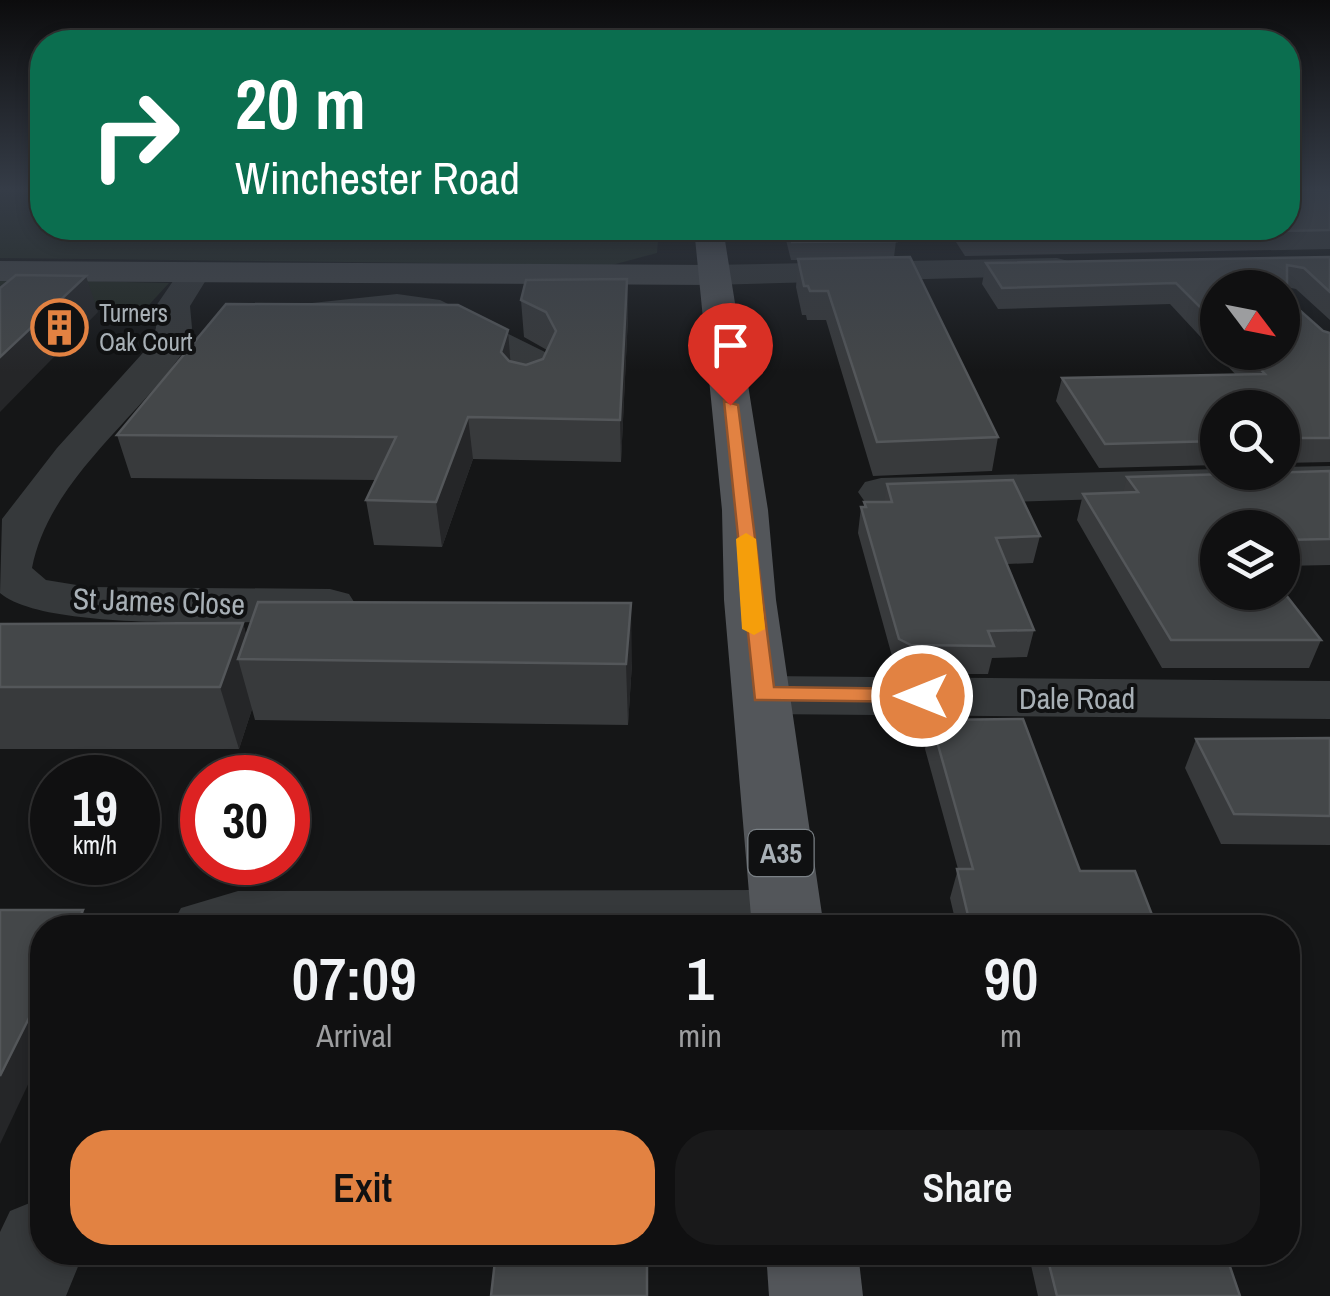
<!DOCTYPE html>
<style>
:root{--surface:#101011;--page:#19191a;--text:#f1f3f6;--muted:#9c9d9f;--line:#303031;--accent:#e28242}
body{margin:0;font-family:"Archivo Narrow",sans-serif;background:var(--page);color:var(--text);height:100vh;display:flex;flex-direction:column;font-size:38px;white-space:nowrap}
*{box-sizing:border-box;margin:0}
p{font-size:32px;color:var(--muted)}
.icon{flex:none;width:55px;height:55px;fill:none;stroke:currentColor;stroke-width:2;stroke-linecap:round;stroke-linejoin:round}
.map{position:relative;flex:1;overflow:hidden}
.details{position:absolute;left:30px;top:915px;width:1270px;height:350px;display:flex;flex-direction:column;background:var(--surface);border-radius:40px;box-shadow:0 5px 15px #0003,0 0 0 2px var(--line)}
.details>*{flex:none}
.banner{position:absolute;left:30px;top:30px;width:1270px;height:210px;border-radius:40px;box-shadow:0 5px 15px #0003,0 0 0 2px var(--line);background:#0b6e4f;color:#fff;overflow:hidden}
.needle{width:65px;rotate:122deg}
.tools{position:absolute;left:1200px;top:270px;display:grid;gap:20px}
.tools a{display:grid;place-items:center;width:100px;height:100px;border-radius:50%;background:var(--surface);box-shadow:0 5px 15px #0003,0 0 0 2px var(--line);font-size:50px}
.speed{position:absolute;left:30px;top:755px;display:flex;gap:20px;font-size:50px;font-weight:700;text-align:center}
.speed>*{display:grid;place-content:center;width:130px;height:130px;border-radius:50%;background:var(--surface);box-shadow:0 5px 15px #0003,0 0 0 2px var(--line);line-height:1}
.speed small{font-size:25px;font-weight:400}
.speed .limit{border:15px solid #d22;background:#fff;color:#111}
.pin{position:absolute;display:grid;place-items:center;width:85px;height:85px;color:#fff;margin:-102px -42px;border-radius:50% 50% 50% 0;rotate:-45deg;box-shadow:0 0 10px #0007}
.pin .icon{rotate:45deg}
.me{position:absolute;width:110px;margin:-55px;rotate:270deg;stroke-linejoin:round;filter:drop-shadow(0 0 8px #0008)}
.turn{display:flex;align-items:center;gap:35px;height:210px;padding:0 40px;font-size:45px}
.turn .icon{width:130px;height:130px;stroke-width:2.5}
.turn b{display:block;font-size:70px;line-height:85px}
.eta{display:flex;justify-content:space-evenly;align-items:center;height:170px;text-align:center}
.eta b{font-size:60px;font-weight:600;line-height:70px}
.action{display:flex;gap:20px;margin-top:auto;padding:20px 40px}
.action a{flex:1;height:115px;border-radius:40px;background:var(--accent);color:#111;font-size:40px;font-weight:600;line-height:115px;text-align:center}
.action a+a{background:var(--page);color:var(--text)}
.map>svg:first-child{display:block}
.green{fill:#222922}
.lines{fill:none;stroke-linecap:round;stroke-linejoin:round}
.street{fill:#36393b;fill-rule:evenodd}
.secondary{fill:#45484b;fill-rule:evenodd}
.primary{fill:#53565a;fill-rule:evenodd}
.wall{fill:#383a3c;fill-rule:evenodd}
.shaded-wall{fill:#252628}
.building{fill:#444749;stroke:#54575a;stroke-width:2.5}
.route{fill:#e28242;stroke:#93542b;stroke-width:2.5}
.slow{fill:#f59e0b}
.labels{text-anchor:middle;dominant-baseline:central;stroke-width:8;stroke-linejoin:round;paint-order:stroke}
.far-poi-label{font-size:25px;fill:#a8b0b6;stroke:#101112;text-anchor:start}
.shield{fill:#101112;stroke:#7a8085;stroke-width:2.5}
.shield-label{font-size:28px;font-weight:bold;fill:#a8b0b6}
.street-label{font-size:30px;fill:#a8b0b6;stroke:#101112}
</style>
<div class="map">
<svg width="1330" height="1296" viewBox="0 0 1330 1296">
<rect width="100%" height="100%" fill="#151617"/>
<!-- green -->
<g class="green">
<path d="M0,189H42V228H659L657,253L612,265L0,258Z"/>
<path d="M0,279L169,283L147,307L0,305Z"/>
</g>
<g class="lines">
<!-- street -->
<g class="street">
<path d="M1057,258L1068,261L1073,268L1068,275L711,285L700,282L695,275L700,268L711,265Z"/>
<path d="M195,262L206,265L211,272L190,306L192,328L186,348C138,419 49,480 32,568L46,580L89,587L330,589L349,594L356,605L349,616L330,621C261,620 48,634 0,593L2,519L57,448L150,345L156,328V306L184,265Z"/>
<path d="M397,294L440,300L545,352L555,368L542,398L528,402L514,398L508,390L516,367L420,317L397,314L312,323L300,320L295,313L300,306L312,303Z"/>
<path d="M1330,466V492L881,506L865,502L858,492L865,482L881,478L1218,469V472H1282V467Z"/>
<path d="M763,676L1330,681V719L763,714L743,708L734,695L743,682Z"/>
<path d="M788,890L813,899L824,919L819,928H170L181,908L238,891Z"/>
<path d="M42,1198V1252H84L66,1296H0V1232L10,1211Z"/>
</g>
<!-- secondary -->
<path class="secondary" d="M0,261L711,265L722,268L727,275L722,282L711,285L0,281Z"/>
<!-- primary -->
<g class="primary">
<path d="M694,228H723L768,510L776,600L824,928H752L724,600L722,510Z"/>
<path d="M766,1252H858L863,1296H769Z"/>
</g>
</g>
<!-- wall -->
<g class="wall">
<path d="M1330,189V249L965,256L947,228H1288Z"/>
<path d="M783,228H890L896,241L894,257L998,437L992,471L873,476L826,320H807L806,315H802L796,287L798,260H791Z"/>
<path d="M1330,257V320L1296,289L1287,287V299L1323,331L1330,333V462L1282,463V408H1218V465L1099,468L1056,401L1062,378L1236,375L1170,304L998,309L982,284L986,263ZM1218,288L1282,352H1218Z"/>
<path d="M627,279L628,316L621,462L473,459L442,547L374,545L366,500L376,480L131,478L117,435L511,362L526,365L543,359L547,350L524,337L521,300Z"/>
<path d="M1330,471V565L1282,566V528H1218L1321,640L1309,668H1162L1077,520L1083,494L1123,493L1127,477Z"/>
<path d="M887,484L1040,536L1033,563L1007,564L1034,630L1027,657L992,658L988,674H906L895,667L858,533L861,507H864V502H884Z"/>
<path d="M243,623L246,635L632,663L628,725L255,720L252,709L239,749H0V624Z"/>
<path d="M931,720L1080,871L1154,920L1151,928H957L950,898L958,869L925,749Z"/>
<path d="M1330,738V845L1221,844L1185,768L1196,739Z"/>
<path d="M1028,1252H1225L1240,1296H1038Z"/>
</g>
<!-- shaded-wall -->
<g class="shaded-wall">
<path d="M86,276L98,312L0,412V357Z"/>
<path d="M627,279L628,316L621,462L620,420Z"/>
<path d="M508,330L511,369L501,352Z"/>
<path d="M468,417L473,459L442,547L436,502Z"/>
<path d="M631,603L632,663L628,725L626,664Z"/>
<path d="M243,623L253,660L238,659L252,709L239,749L220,687Z"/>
<path d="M83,910L92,928H75Z"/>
<path d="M42,992V1055L0,1144V1076Z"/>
</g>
<!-- building -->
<g class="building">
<path d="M1288,189H1330V230L968,237L962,228H1288Z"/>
<path d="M788,228H890L896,241L792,242Z"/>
<path d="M910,257L998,437L877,442L828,291H810L808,286H804L798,259Z"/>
<path d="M1330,257V292L1304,268L1287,265V299L1323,331L1330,333V438H1291L1287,443H1282V408H1218V441L1105,444L1062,378L1265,374L1244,352H1282V288H1218V325L1176,283L1002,288L986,263Z"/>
<path d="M16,275L86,276L0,357V288Z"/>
<path d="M627,279L620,420L468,417L436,502L366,500L396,437L117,435L226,304L458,305L508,330L501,352L509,361L526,365L543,359L556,331L546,312L521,300L526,280Z"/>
<path d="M1330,471V539L1282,540V528H1218V592H1282V590L1321,640H1171L1083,494L1138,492L1127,477Z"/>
<path d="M1013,480L1040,536L996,538L1034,630L988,631L994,646L911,645L899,639L861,507H866L864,502H892L887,484Z"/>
<path d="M258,602L631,603L626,664L238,659Z"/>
<path d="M243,623L220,687H0V624Z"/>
<path d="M1023,719L1080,871H1135L1154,920H1109L1112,928H971L957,869H973L931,720Z"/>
<path d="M1330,738V816L1234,814L1196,739Z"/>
<path d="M0,910H83L75,928H42V992L0,1076Z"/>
<path d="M496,1252H647V1296H491Z"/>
<path d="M1046,1252H1225L1240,1296H1057Z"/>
</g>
<!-- sky -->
<linearGradient id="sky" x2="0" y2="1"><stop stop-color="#0c0c0d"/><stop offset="0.51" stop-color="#353c47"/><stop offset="1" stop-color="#353c47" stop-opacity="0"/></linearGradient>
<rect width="1330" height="371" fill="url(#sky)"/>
<!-- route -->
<path class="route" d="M724,401L738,405L774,687L922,689L933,696L930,702L755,700Z"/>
<!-- slow -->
<path class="slow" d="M746,533L756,539L765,629L754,635L742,629L736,539Z"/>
<!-- icons -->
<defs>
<symbol id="building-ring" viewBox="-11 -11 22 22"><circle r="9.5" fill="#101112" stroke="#e28242" stroke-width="1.5"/><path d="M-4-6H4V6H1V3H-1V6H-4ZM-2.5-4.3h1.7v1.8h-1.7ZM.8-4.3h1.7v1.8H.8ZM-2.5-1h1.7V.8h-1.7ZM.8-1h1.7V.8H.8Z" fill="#e28242"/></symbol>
</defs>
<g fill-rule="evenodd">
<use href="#building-ring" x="28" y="296" width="63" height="63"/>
</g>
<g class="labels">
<!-- far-poi labels -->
<g class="far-poi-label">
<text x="99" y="313">Turners<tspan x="99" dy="29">Oak Court</tspan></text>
</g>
<!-- shield labels -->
<rect class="shield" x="748.5" y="830" width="65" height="46" rx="8"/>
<g class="shield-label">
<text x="781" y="853">A35</text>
</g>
<!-- street labels -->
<g class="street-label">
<text transform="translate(159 601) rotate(2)">St James Close</text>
<text x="1077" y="698">Dale Road</text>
</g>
</g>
</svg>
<div class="tools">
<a><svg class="needle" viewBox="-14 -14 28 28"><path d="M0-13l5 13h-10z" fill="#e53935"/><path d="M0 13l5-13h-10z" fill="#9c9d9f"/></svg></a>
<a><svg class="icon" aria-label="search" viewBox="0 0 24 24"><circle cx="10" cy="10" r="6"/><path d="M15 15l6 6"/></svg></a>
<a><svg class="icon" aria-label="layers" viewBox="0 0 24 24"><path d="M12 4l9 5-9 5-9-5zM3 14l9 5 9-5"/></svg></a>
</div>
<div class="speed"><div>19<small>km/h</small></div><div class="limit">30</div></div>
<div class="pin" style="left:730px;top:405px;background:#d93025"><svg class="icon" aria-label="arrive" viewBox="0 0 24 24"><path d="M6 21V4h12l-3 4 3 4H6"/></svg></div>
<svg class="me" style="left:922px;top:696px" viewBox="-20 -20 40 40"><circle r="17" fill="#e28242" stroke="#fff" stroke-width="3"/><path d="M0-11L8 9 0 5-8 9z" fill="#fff"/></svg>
<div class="banner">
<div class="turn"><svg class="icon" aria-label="right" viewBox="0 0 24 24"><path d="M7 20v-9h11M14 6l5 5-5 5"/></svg><div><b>20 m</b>Winchester Road</div></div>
</div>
<section class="details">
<div class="eta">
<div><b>07:09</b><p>Arrival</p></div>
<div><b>1</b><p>min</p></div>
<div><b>90</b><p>m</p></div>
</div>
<div class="action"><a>Exit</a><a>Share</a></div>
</section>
</div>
